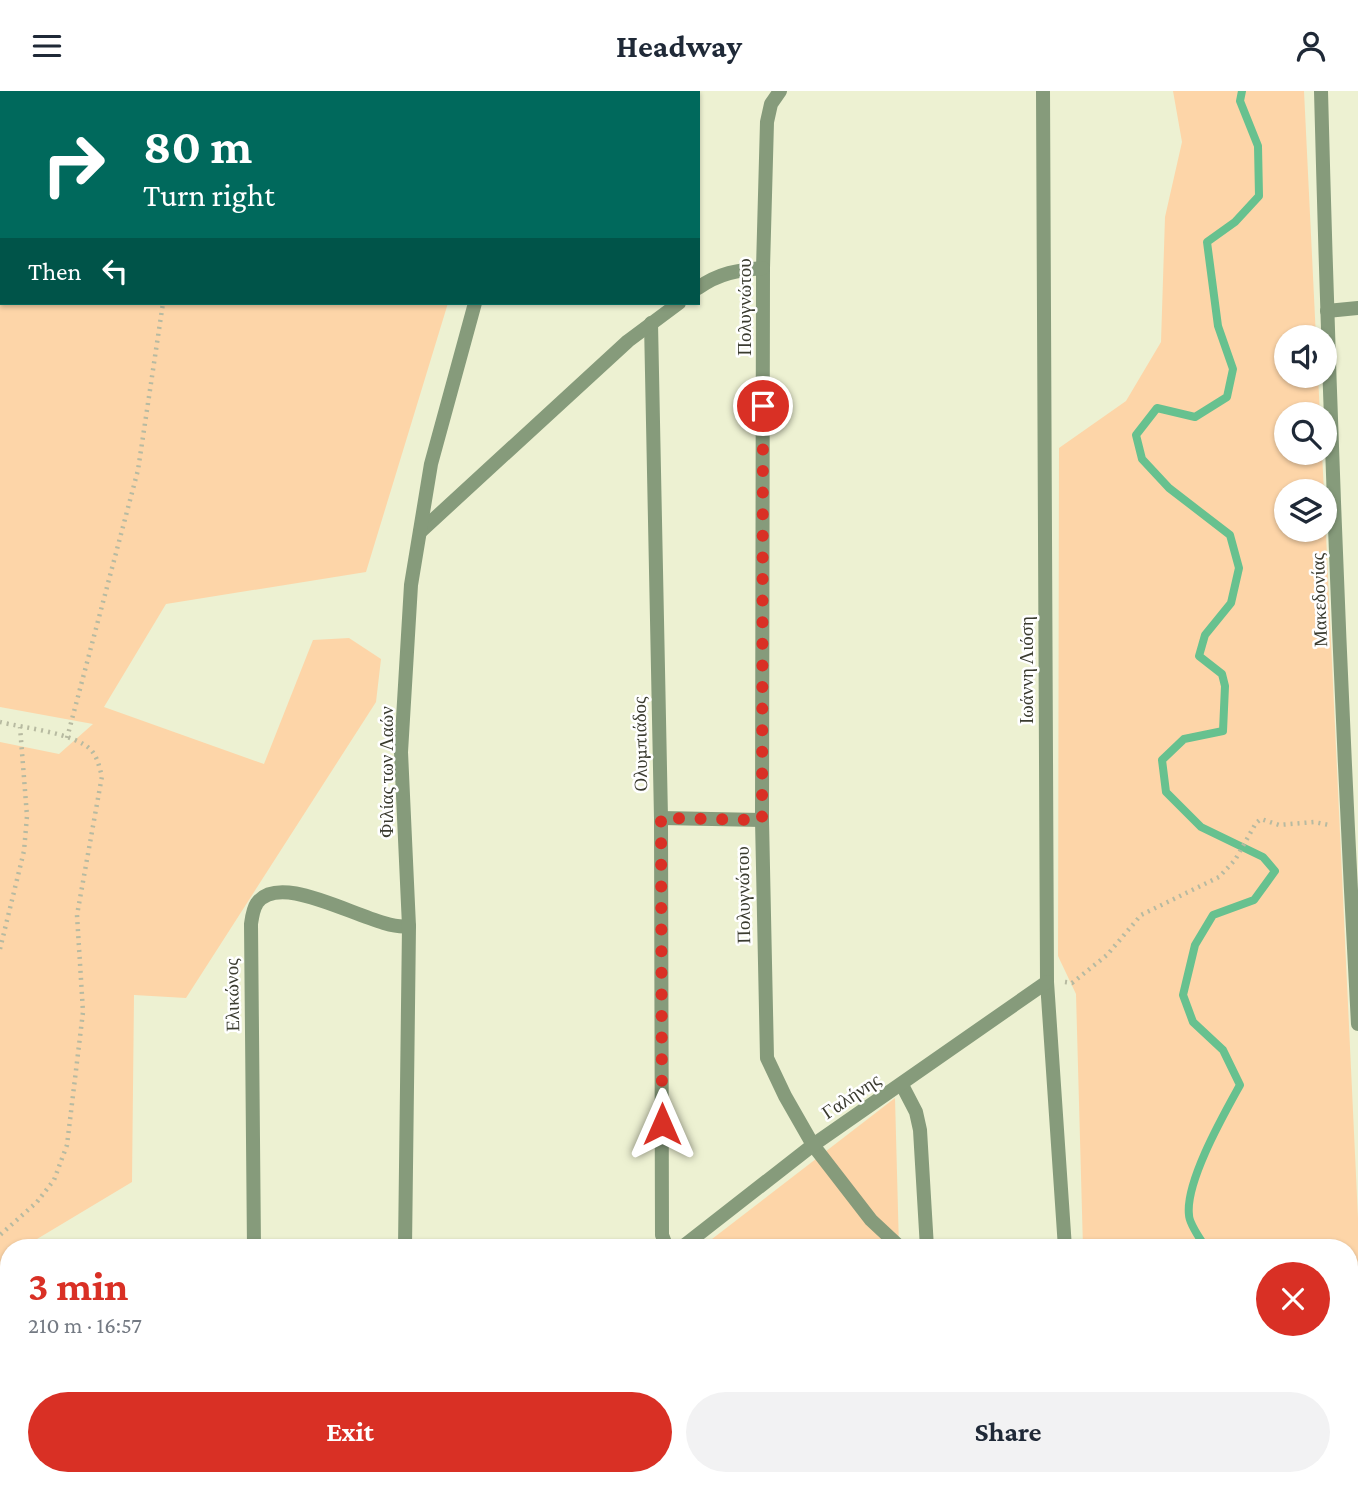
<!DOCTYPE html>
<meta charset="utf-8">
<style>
:root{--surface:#fff;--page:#f2f2f3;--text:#1f2937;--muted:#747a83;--accent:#d93025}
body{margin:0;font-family:"Crimson Pro",serif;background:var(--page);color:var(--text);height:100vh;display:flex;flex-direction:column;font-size:26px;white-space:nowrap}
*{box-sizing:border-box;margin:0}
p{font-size:23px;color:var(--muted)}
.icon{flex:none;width:38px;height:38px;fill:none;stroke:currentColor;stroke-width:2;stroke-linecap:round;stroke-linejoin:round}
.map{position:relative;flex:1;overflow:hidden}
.side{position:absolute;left:0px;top:1148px;width:1358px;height:247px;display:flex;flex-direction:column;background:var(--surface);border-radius:28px 28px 0 0;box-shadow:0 2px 5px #0004}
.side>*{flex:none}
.banner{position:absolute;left:0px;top:0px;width:700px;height:214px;box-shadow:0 2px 5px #0004;background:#00695c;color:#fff;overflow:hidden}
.buttons{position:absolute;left:1274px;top:234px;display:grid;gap:14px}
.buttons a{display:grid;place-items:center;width:63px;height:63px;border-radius:50%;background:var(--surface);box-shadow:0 2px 5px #0004;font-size:35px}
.pin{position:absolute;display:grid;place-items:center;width:60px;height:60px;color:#fff;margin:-30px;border:4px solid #fff;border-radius:50%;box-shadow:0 2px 7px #0007}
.me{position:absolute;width:77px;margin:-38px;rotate:0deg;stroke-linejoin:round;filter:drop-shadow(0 0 5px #0008)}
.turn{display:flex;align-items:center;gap:24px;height:147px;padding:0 28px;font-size:32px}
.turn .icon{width:91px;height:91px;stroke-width:2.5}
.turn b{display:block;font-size:49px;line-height:60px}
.then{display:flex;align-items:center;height:66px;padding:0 28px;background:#0003;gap:14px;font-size:26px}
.round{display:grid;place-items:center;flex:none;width:74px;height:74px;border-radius:37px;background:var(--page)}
.headline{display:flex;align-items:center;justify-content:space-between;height:119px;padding:0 28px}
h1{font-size:42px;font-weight:700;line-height:52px;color:var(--accent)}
.button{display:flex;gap:14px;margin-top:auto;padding:14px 28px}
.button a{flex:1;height:80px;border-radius:42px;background:var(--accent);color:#fff;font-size:28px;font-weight:700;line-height:80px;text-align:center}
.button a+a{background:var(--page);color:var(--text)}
header{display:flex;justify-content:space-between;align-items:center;height:91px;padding:0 28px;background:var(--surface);font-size:32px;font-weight:700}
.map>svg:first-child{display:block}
.green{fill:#fdd5a8}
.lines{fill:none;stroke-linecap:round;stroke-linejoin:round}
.stream{stroke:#67c18f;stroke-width:8}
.path{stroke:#b7baa1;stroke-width:4.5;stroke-dasharray:2 5;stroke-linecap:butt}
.minor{stroke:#869b7b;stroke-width:14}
.tertiary{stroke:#869b7b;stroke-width:14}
.route{stroke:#d93025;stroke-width:12;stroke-dasharray:0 21.6}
.labels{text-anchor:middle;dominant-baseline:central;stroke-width:5;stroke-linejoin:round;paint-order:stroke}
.street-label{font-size:19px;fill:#3a3b2f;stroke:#fff}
</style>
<header><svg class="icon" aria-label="menu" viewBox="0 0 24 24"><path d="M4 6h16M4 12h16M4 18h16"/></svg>Headway<svg class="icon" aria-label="person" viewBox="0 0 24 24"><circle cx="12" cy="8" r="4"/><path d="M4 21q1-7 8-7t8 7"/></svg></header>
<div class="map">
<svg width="1358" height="1394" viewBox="0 0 1358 1394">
<rect width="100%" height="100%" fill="#edf1d2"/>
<!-- green -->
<g class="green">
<path d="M0,0L408,2H2V212H448L366,481L166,513L104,616L264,673L313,549L349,547L381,568L376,611L186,907L134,904L132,1091L22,1157H9V1168L0,1177V651L59,663L93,633L0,616Z"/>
<path d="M1173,0H1304L1316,247H1286V285H1318L1320,324H1286V362H1322L1324,401H1286V439H1325V422L1358,1127V1394H1102L1099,1386H1349V1157H1083L1076,903L1058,865L1059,357L1126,310L1161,251L1165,126L1182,51Z"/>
<path d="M895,1007L899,1157H716L712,1148Z"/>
<path d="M736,1386H906L907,1394H736Z"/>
</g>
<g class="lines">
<!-- stream -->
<g class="stream">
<path d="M1206,1157C1201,1149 1189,1133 1189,1124C1185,1091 1224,1023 1240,994L1223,959L1193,931L1183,904L1195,854L1213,824L1254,809L1275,780L1263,766L1201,736L1166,701L1162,669L1184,648L1223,640L1225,595L1222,583L1199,565L1205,544L1231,512L1239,477L1230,444L1169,397L1142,368L1136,344L1157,317L1195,326L1227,306L1233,278L1218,235L1207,151L1235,131L1259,105L1258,55L1240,10L1242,0"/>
<path d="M1282,1386L1287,1394"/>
</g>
<!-- path -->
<g class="path">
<path d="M183,2L188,0"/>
<path d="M199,2V0"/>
<path d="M0,95L2,94"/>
<path d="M0,631C24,637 75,642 91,659C98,667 99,676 102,685L77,824L83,921L67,1054L54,1089L37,1111L0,1144"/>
<path d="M67,647L138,379L163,212"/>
<path d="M0,858L24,760L27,725L20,636"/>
<path d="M1065,891L1072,892L1107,864L1141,824L1219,786L1235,769L1256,732L1261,728L1279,734L1314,731L1329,734"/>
<path d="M723,1386V1394"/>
<path d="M517,1394V1386"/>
<path d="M613,1394V1386"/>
</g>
<!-- minor -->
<g class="minor">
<path d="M780,0L771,13L767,31L763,177L762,729L767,967L785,1005L813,1054L871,1129L901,1157"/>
<path d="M1043,0L1047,891L1065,1157"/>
<path d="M532,2V0"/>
<path d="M698,197C719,182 738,179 763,177"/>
<path d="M1327,220L1358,217"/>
<path d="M651,232L661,727L662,1144L667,1157"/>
<path d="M420,441L628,250L679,212"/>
<path d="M661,727L762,729"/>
<path d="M902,994L916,1021L920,1039L927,1157"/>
<path d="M254,1157L251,833C252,826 253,818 257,812C283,776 377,842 409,835"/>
<path d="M405,1157L409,835L401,661L411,494L431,373L475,212"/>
<path d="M681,1157L813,1054L1047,891"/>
<path d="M256,1386V1394"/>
<path d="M942,1386L943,1394"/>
<path d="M1082,1386L1083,1394"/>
<path d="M377,1394L386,1386"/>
</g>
<!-- tertiary -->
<path class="tertiary" d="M1321,0C1329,311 1341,622 1358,933"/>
</g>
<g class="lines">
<!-- route -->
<path class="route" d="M662,1033L661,727L762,729L763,315"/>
</g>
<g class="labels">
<!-- street labels -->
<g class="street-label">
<text transform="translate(744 216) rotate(-90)">Πολυγνώτου</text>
<text transform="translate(1319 509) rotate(-92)">Μακεδονίας</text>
<text transform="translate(1026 579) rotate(-90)">Ιωάννη Λιόση</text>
<text transform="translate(640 653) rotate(-91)">Ολυμπιάδος</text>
<text transform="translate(386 681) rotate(-90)">Φιλίας των Λαών</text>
<text transform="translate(743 804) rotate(-91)">Πολυγνώτου</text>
<text transform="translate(232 904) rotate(-91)">Ελικώνος</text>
<text transform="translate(851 1005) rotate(-34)">Γαλήνης</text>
</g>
</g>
</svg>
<div class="buttons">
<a><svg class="icon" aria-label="sound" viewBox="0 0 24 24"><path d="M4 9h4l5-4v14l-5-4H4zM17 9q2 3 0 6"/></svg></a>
<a><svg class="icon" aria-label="search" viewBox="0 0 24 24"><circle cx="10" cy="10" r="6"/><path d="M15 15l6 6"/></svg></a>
<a><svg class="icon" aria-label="layers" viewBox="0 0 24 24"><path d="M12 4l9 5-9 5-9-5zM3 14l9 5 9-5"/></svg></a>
</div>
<div class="pin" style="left:763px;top:315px;background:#d93025"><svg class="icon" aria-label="arrive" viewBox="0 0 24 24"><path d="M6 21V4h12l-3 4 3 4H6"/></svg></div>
<svg class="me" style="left:662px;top:1033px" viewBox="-20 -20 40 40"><path d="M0-17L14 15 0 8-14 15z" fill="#d93025" stroke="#fff" stroke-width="4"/></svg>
<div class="banner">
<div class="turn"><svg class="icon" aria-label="right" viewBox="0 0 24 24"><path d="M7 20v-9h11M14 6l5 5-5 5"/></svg><div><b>80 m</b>Turn right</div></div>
<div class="then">Then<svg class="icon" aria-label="left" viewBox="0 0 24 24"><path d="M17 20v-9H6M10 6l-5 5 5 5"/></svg></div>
</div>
<section class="side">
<div class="headline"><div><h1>3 min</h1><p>210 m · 16:57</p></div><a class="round" style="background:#d93025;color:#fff"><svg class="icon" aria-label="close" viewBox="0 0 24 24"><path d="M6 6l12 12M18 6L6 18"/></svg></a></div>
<div class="button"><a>Exit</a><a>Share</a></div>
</section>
</div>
